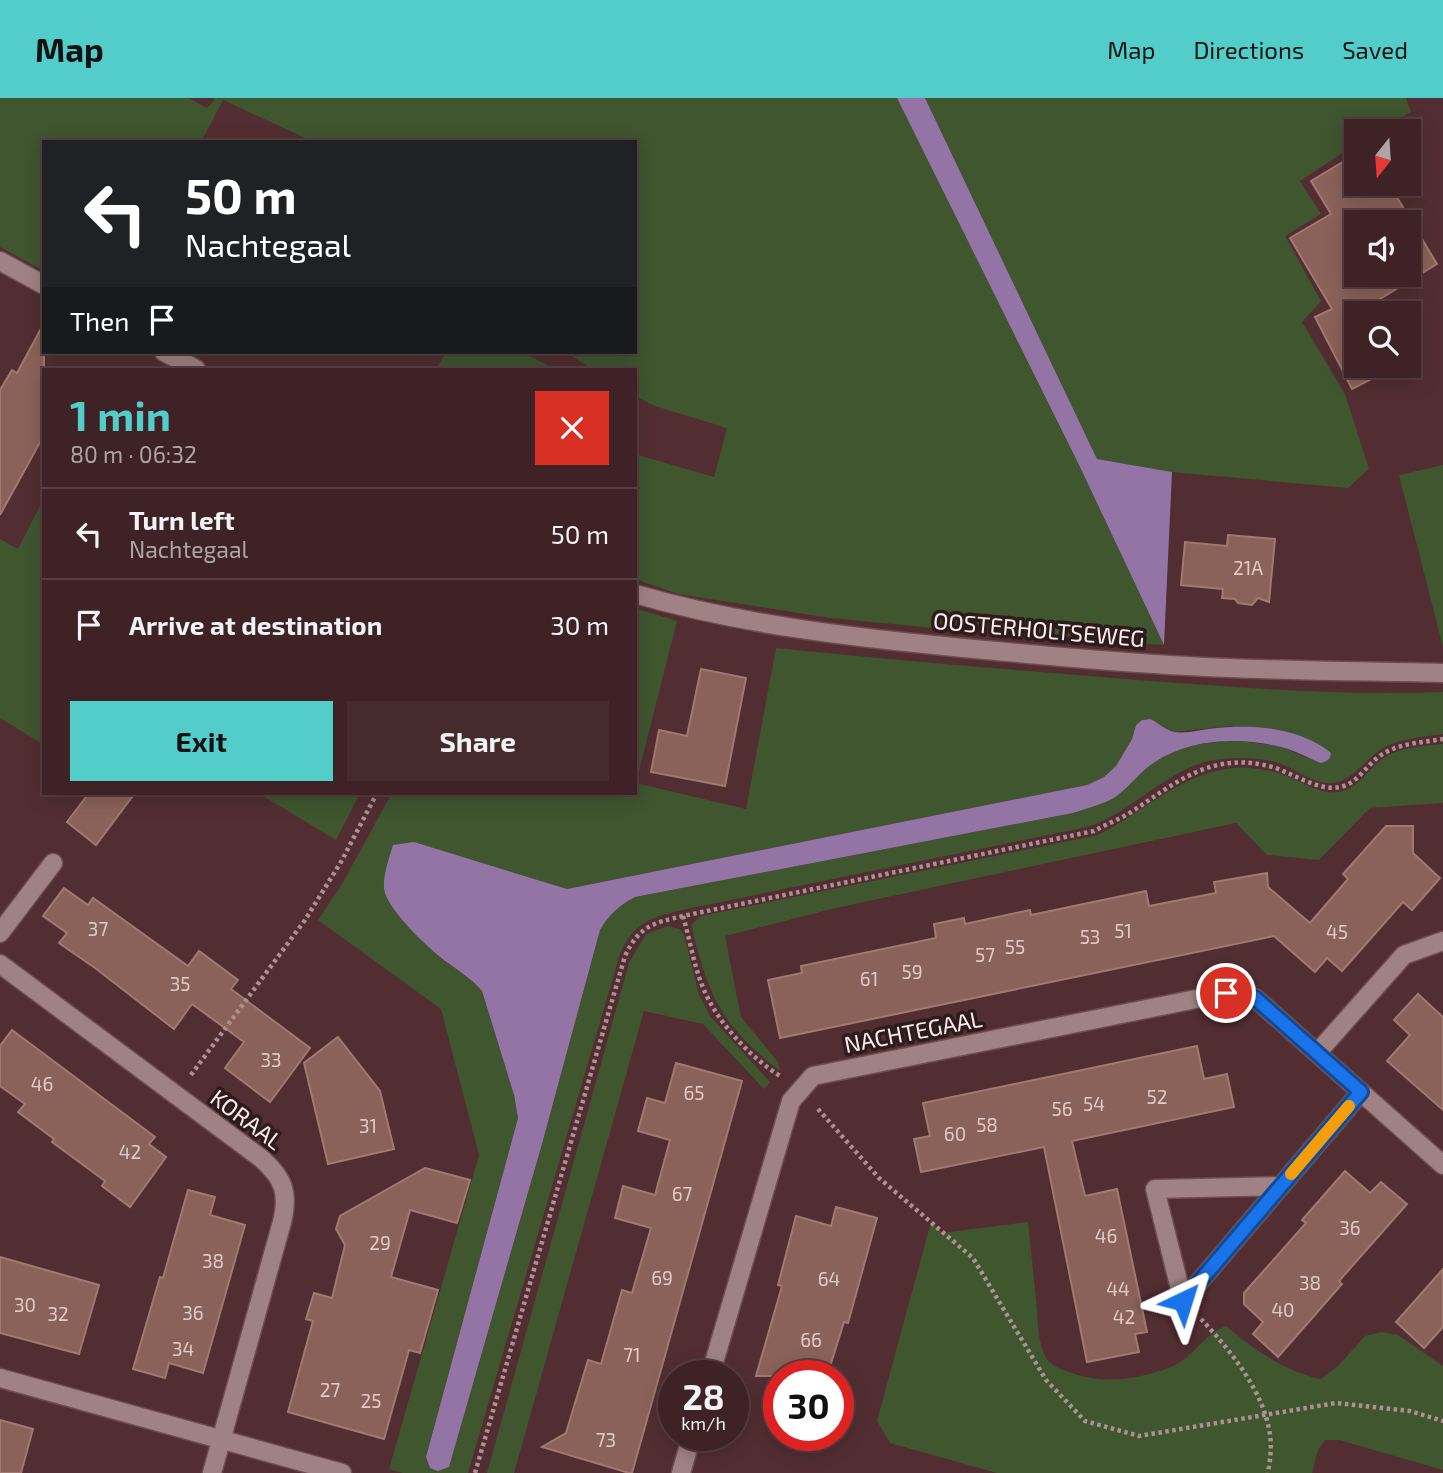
<!DOCTYPE html>
<meta charset="utf-8">
<style>
:root{--surface:#3e2226;--page:#452a2e;--text:#f1f3f6;--muted:#ada4a7;--line:#573f43;--accent:#53cdca}
body{margin:0;font-family:"Exo 2",sans-serif;background:var(--page);color:var(--text);height:100vh;display:flex;flex-direction:column;font-size:26px;white-space:nowrap}
*{box-sizing:border-box;margin:0}
p{font-size:23px;color:var(--muted)}
.icon{flex:none;width:38px;height:38px;fill:none;stroke:currentColor;stroke-width:2;stroke-linecap:round;stroke-linejoin:round}
.map{position:relative;flex:1;overflow:hidden}
.sheet{position:absolute;left:42px;top:270px;width:595px;height:427px;display:flex;flex-direction:column;background:var(--surface);border-radius:0px;box-shadow:0 4px 18px #0003,0 0 0 2px var(--line)}
.sheet>*{flex:none}
.top-card{position:absolute;left:42px;top:42px;width:595px;height:214px;border-radius:0px;box-shadow:0 4px 18px #0003,0 0 0 2px var(--line);background:#202124;color:#fff;overflow:hidden}
.needle{width:46px;rotate:197deg}
.buttons{position:absolute;left:1344px;top:21px;display:grid;gap:14px}
.buttons a{display:grid;place-items:center;width:77px;height:77px;border-radius:0px;background:var(--surface);box-shadow:0 4px 18px #0003,0 0 0 2px var(--line);font-size:35px}
.speed{position:absolute;left:658px;top:1262px;display:flex;gap:14px;font-size:35px;font-weight:700;text-align:center}
.speed>*{display:grid;place-content:center;width:91px;height:91px;border-radius:50%;background:var(--surface);box-shadow:0 4px 18px #0003,0 0 0 2px var(--line);line-height:1}
.speed small{font-size:18px;font-weight:400}
.speed .limit{border:10px solid #d22;background:#fff;color:#111}
.pin{position:absolute;display:grid;place-items:center;width:60px;height:60px;color:#fff;margin:-30px;border:4px solid #fff;border-radius:50%;box-shadow:0 2px 7px #0007}
.me{position:absolute;width:77px;margin:-38px;rotate:41deg;stroke-linejoin:round;filter:drop-shadow(0 0 5px #0008)}
.turn{display:flex;align-items:center;gap:24px;height:147px;padding:0 28px;font-size:32px}
.turn .icon{width:91px;height:91px;stroke-width:2.5}
.turn b{display:block;font-size:49px;line-height:60px}
.then{display:flex;align-items:center;height:66px;padding:0 28px;background:#0003;gap:14px;font-size:26px}
.round{display:grid;place-items:center;flex:none;width:74px;height:74px;border-radius:0px;background:var(--page)}
.headline{display:flex;align-items:center;justify-content:space-between;height:119px;padding:0 28px}
h1{font-size:42px;font-weight:700;line-height:52px;color:var(--accent)}
.primary-button{display:flex;gap:14px;margin-top:auto;padding:14px 28px}
.primary-button a{flex:1;height:80px;border-radius:0px;background:var(--accent);color:#111;font-size:28px;font-weight:700;line-height:80px;text-align:center}
.primary-button a+a{background:var(--page);color:var(--text)}
ul{padding:0;list-style:none}
li{display:flex;align-items:center;gap:21px;height:91px;padding:0 28px;border-top:2px solid var(--line)}
li div{flex:1}
li b{display:block;font-size:26px}
li em{font-style:normal}
header{display:flex;align-items:center;gap:42px;box-sizing:border-box;height:98px;padding:0 35px;background:var(--accent);color:#111}
header strong{font-size:33px}
nav{display:flex;gap:38px;margin-inline-start:auto;font-size:24px}
.map>svg:first-child{display:block}
.green{fill:#3f562f;fill-rule:evenodd}
.water{fill:#9374a5}
.building{fill:#8a6259;stroke:#a27970;stroke-width:2;fill-rule:evenodd}
.lines{fill:none;stroke-linecap:round;stroke-linejoin:round}
.minor-casing{stroke:#6e4c50;stroke-width:21}
.path{stroke:#ac9092;stroke-width:4.5;stroke-dasharray:3.5 3.5;stroke-linecap:butt}
.minor{stroke:#a08284;stroke-width:18}
.route-casing{stroke:#114b97;stroke-width:18}
.route{stroke:#1a73e8;stroke-width:12}
.slow{stroke:#f59e0b;stroke-width:12}
.labels{text-anchor:middle;dominant-baseline:central;stroke-width:7;stroke-linejoin:round;paint-order:stroke}
.number-label{font-size:19px;fill:#e2c9c7}
.street-label{font-size:23px;fill:#ffebec;stroke:#2d1c1d}
</style>
<header>
<strong>Map</strong>
<nav><a>Map</a><a>Directions</a><a>Saved</a></nav>
</header>
<div class="map">
<svg width="1443" height="1375" viewBox="0 0 1443 1375">
<rect width="100%" height="100%" fill="#522e32"/>
<!-- green -->
<g class="green">
<path d="M0,0H188L207,10L214,3V0H897L1080,369L1164,547L955,532L830,520L678,496L635,481V356L714,379L727,330L655,308L635,298V271H592L566,254H635V44H314L223,2L201,44H44V173L0,149Z"/>
<path d="M925,0H1406L1411,14L1378,33H1356V46L1300,83L1321,116L1285,138L1321,203L1302,224L1345,296L1369,371L1348,390L1172,374L1097,361Z"/>
<path d="M446,254H522L555,271H437Z"/>
<path d="M1443,367V549L1399,377Z"/>
<path d="M44,400V647L0,620V441L18,451Z"/>
<path d="M635,510L677,523L636,685L746,711L776,550C901,563 1026,573 1151,583C1248,590 1346,598 1443,594V636C1424,639 1403,640 1385,649C1369,657 1357,678 1338,684C1318,690 1297,671 1278,665C1258,659 1235,659 1214,662C1169,669 1132,715 1087,729L682,812C650,820 634,824 620,856L468,1375H403L389,1371L479,1057L441,911L318,822L342,786L392,695H635ZM1150,621L1173,634L1231,628L1327,663L1304,659L1284,649L1248,644L1225,643L1195,647L1176,652L1153,665L1118,697L1073,715L635,799C618,808 610,816 600,832L542,1046L449,1369L430,1370L426,1359L518,1020L514,997L482,893C472,881 460,874 447,865C428,850 412,831 396,813L413,744L566,791L1087,687L1104,679L1116,668L1132,641L1136,627L1142,622Z"/>
<path d="M1443,646V705L1370,710L1319,762L1267,757L1236,725L836,810L725,838L741,919L778,964L780,973C720,926 709,899 691,827L701,818L1098,737C1150,711 1195,661 1258,671C1266,672 1276,674 1284,677C1302,683 1319,697 1339,694C1357,691 1368,672 1381,662C1398,649 1423,648 1443,646Z"/>
<path d="M258,695H360L336,742Z"/>
<path d="M668,828L680,831L684,837L699,896L710,918L770,984L764,991L703,926L644,913L514,1375H487L629,865L646,836Z"/>
<path d="M931,1124L942,1135L1028,1124C1031,1153 1034,1181 1037,1210C1038,1225 1038,1244 1045,1258C1048,1265 1059,1271 1066,1273C1101,1287 1137,1282 1171,1269C1194,1260 1203,1236 1226,1228C1254,1252 1285,1273 1321,1281L1338,1268L1365,1238L1381,1234L1398,1237L1443,1268V1372L1339,1342H1325L1318,1352L1312,1375H997L890,1345L877,1323Z"/>
</g>
<!-- water -->
<g class="water">
<path d="M897,0H925L1097,361L1172,374L1164,547L1080,369Z"/>
<path d="M1150,621C1158,624 1165,632 1174,634C1187,636 1203,631 1217,630C1255,626 1301,630 1331,655C1330,662 1327,663 1321,665C1308,660 1294,652 1281,649C1239,639 1191,640 1155,664C1141,673 1131,687 1118,697C1106,706 1087,710 1073,715L635,799C618,808 610,816 600,832L542,1046L449,1369L438,1373L430,1370L426,1359L518,1020L514,997L482,893C472,881 460,874 448,865C431,853 385,810 384,790C383,776 389,761 393,747L414,744L567,791L1087,687L1104,679L1116,668L1132,641L1136,627L1142,622Z"/>
</g>
<!-- building -->
<g class="building">
<path d="M1356,56V86H1389L1437,166L1372,206L1377,215H1356V268H1397L1352,291L1315,219L1332,211L1290,140L1331,116L1311,83ZM1356,124H1409V177H1356Z"/>
<path d="M44,225V337L0,417V292L12,272L17,275Z"/>
<path d="M1228,437L1275,441L1269,504L1258,500L1252,507L1238,505L1235,501L1222,500L1223,491L1181,487L1185,444L1227,448Z"/>
<path d="M701,571L746,580L725,688L651,674L659,632L687,638Z"/>
<path d="M89,695H135L96,747L67,724Z"/>
<path d="M1386,728H1413V755L1440,780L1412,812L1403,804L1342,873L1327,860L1315,874L1274,838L780,940L768,882L802,875L801,868L936,840L934,826L964,820L965,826L1030,812L1031,817L1146,793L1149,808L1216,795L1214,784L1267,775L1268,789L1310,825L1348,781L1343,776Z"/>
<path d="M64,790L88,807L93,800L188,868L199,853L238,882L231,891L310,950L270,1004L225,970L244,944L192,906L174,931L95,870L59,845L67,835L43,818Z"/>
<path d="M1418,896L1443,919V1012L1387,963L1410,937L1394,922Z"/>
<path d="M12,932L155,1039L149,1046L166,1059L130,1109L102,1088L105,1083L52,1044L54,1041L18,1014L25,1006L0,988V948Z"/>
<path d="M338,939L380,993L394,1051L328,1066L304,965Z"/>
<path d="M1197,948L1204,981L1227,976L1234,1009L1072,1043L1085,1098L1117,1091L1147,1234L1135,1236L1139,1254L1087,1264L1044,1049L921,1074L914,1041L930,1038L923,1005Z"/>
<path d="M676,965L742,983L632,1375H629L542,1349L566,1335L588,1262L601,1266L622,1192L632,1195L651,1130L615,1120L623,1088L655,1097L670,1042L638,1033L647,1000L665,1005Z"/>
<path d="M425,1070L470,1082L457,1125L410,1112L391,1179L438,1192L420,1255L409,1252L384,1341L288,1314L313,1223L306,1221L314,1195L332,1200L345,1147L336,1131L340,1118Z"/>
<path d="M1345,1073L1370,1095L1381,1084L1407,1106L1339,1183L1342,1186L1278,1259L1253,1236L1263,1224L1244,1206V1195L1306,1125L1302,1122Z"/>
<path d="M188,1092L215,1099L210,1117L245,1127L203,1275L169,1265L165,1280L133,1271L160,1179L163,1180Z"/>
<path d="M836,1109L877,1120L848,1225L844,1224L827,1278H756L782,1188L778,1187L796,1118L831,1128Z"/>
<path d="M0,1159L99,1187L79,1256L0,1235Z"/>
<path d="M1443,1171V1229L1424,1250L1396,1224Z"/>
<path d="M0,1322L33,1331L21,1375H0Z"/>
</g>
<g class="lines">
<defs>
<g id="minor">
<path d="M0,163L44,187"/>
<path d="M164,254L196,271"/>
<path d="M635,496C736,525 840,538 944,548C1025,556 1107,564 1188,568C1273,573 1358,573 1443,575"/>
<path d="M0,835L53,765"/>
<path d="M0,866L262,1061C284,1081 289,1095 282,1124L212,1375"/>
<path d="M1317,955L1404,857L1443,843"/>
<path d="M1281,1088L1155,1091L1183,1203L1361,994"/>
<path d="M710,1278L791,1003L813,978L1226,895L1255,900L1443,1067"/>
<path d="M0,1280L342,1375"/>
<path d="M681,1375L692,1337"/>
</g>
</defs>
<!-- minor casing -->
<use href="#minor" class="minor-casing"/>
<!-- path -->
<g class="path">
<path d="M683,818C690,842 694,869 704,892C718,925 750,959 780,978"/>
<path d="M191,977L305,822L341,764L377,695"/>
<path d="M818,1011L879,1080L973,1160L1046,1282L1085,1323L1139,1338L1336,1305L1410,1313L1443,1323"/>
<path d="M1201,1221C1230,1252 1264,1293 1270,1337C1272,1350 1270,1362 1268,1375"/>
<path d="M475,1375L625,858C639,828 653,825 683,818L1094,733C1105,727 1117,722 1128,716C1172,688 1207,655 1264,667C1288,671 1316,694 1340,689C1356,686 1365,670 1377,660C1396,645 1420,645 1443,641"/>
</g>
<!-- minor -->
<use href="#minor" class="minor"/>
</g>
<g class="lines">
<defs>
<path id="route" d="M1183,1203L1361,994L1255,900L1226,895"/>
</defs>
<!-- route casing -->
<use href="#route" class="route-casing"/>
<!-- route -->
<use href="#route" class="route"/>
<!-- slow -->
<path class="slow" d="M1291,1076L1349,1008"/>
</g>
<g class="labels">
<!-- number labels -->
<g class="number-label">
<text x="1248" y="469">21A</text>
<text x="98" y="830">37</text>
<text x="1123" y="832">51</text>
<text x="1337" y="833">45</text>
<text x="1090" y="838">53</text>
<text x="1015" y="848">55</text>
<text x="985" y="856">57</text>
<text x="912" y="873">59</text>
<text x="869" y="880">61</text>
<text x="180" y="885">35</text>
<text x="271" y="961">33</text>
<text x="42" y="985">46</text>
<text x="694" y="994">65</text>
<text x="1157" y="998">52</text>
<text x="1094" y="1005">54</text>
<text x="1062" y="1010">56</text>
<text x="987" y="1026">58</text>
<text x="368" y="1027">31</text>
<text x="955" y="1035">60</text>
<text x="130" y="1053">42</text>
<text x="682" y="1095">67</text>
<text x="1350" y="1129">36</text>
<text x="1106" y="1137">46</text>
<text x="380" y="1144">29</text>
<text x="213" y="1162">38</text>
<text x="662" y="1179">69</text>
<text x="829" y="1180">64</text>
<text x="1310" y="1184">38</text>
<text x="1118" y="1190">44</text>
<text x="25" y="1206">30</text>
<text x="1283" y="1211">40</text>
<text x="193" y="1214">36</text>
<text x="58" y="1215">32</text>
<text x="1124" y="1218">42</text>
<text x="811" y="1241">66</text>
<text x="183" y="1250">34</text>
<text x="632" y="1256">71</text>
<text x="330" y="1291">27</text>
<text x="371" y="1302">25</text>
<text x="606" y="1341">73</text>
</g>
<!-- street labels -->
<g class="street-label">
<text transform="translate(1039 531) rotate(5)">OOSTERHOLTSEWEG</text>
<text transform="translate(913 933) rotate(-11)">NACHTEGAAL</text>
<text transform="translate(247 1021) rotate(37)">KORAAL</text>
</g>
</g>
</svg>
<div class="buttons">
<a><svg class="needle" viewBox="-14 -14 28 28"><path d="M0-13l5 13h-10z" fill="#e53935"/><path d="M0 13l5-13h-10z" fill="#ada4a7"/></svg></a>
<a><svg class="icon" aria-label="sound" viewBox="0 0 24 24"><path d="M4 9h4l5-4v14l-5-4H4zM17 9q2 3 0 6"/></svg></a>
<a><svg class="icon" aria-label="search" viewBox="0 0 24 24"><circle cx="10" cy="10" r="6"/><path d="M15 15l6 6"/></svg></a>
</div>
<div class="speed"><div>28<small>km/h</small></div><div class="limit">30</div></div>
<div class="pin" style="left:1226px;top:895px;background:#d93025"><svg class="icon" aria-label="arrive" viewBox="0 0 24 24"><path d="M6 21V4h12l-3 4 3 4H6"/></svg></div>
<svg class="me" style="left:1183px;top:1203px" viewBox="-20 -20 40 40"><path d="M0-17L14 15 0 8-14 15z" fill="#1a73e8" stroke="#fff" stroke-width="4"/></svg>
<div class="top-card">
<div class="turn"><svg class="icon" aria-label="left" viewBox="0 0 24 24"><path d="M17 20v-9H6M10 6l-5 5 5 5"/></svg><div><b>50 m</b>Nachtegaal</div></div>
<div class="then">Then<svg class="icon" aria-label="arrive" viewBox="0 0 24 24"><path d="M6 21V4h12l-3 4 3 4H6"/></svg></div>
</div>
<section class="sheet">
<div class="headline"><div><h1>1 min</h1><p>80 m · 06:32</p></div><a class="round" style="background:#d93025;color:#fff"><svg class="icon" aria-label="close" viewBox="0 0 24 24"><path d="M6 6l12 12M18 6L6 18"/></svg></a></div>
<ul>
<li><svg class="icon" aria-label="left" viewBox="0 0 24 24"><path d="M17 20v-9H6M10 6l-5 5 5 5"/></svg><div><b>Turn left</b><p>Nachtegaal</p></div><em>50 m</em></li>
<li><svg class="icon" aria-label="arrive" viewBox="0 0 24 24"><path d="M6 21V4h12l-3 4 3 4H6"/></svg><div><b>Arrive at destination</b></div><em>30 m</em></li>
</ul>
<div class="primary-button"><a>Exit</a><a>Share</a></div>
</section>
</div>
